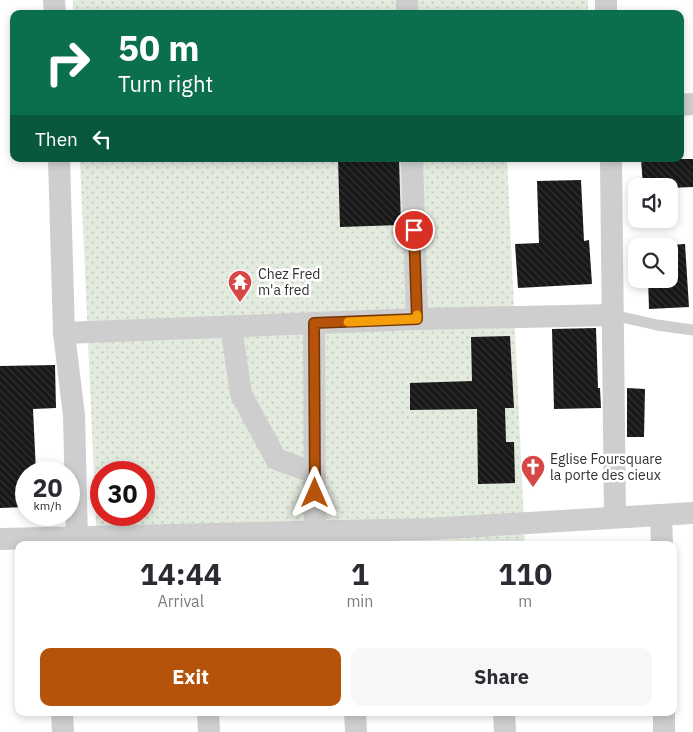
<!DOCTYPE html>
<style>
:root{--surface:#fff;--page:#f7f7f7;--text:#2b2b33;--muted:#7c7c81;--accent:#b45309}
body{margin:0;font-family:"IBM Plex Sans",sans-serif;background:var(--page);color:var(--text);height:100vh;display:flex;flex-direction:column;font-size:19px;white-space:nowrap}
*{box-sizing:border-box;margin:0}
p{font-size:16px;color:var(--muted)}
.icon{flex:none;width:28px;height:28px;fill:none;stroke:currentColor;stroke-width:2;stroke-linecap:round;stroke-linejoin:round}
.map{position:relative;flex:1;overflow:hidden}
.panel{position:absolute;left:15px;top:541px;width:662px;height:175px;display:flex;flex-direction:column;background:var(--surface);border-radius:10px;box-shadow:0 2px 8px #0003}
.panel>*{flex:none}
.top-card{position:absolute;left:10px;top:10px;width:674px;height:152px;border-radius:10px;box-shadow:0 2px 8px #0003;background:#0b6e4f;color:#fff;overflow:hidden}
.tools{position:absolute;left:628px;top:178px;display:grid;gap:10px}
.tools a{display:grid;place-items:center;width:50px;height:50px;border-radius:10px;background:var(--surface);box-shadow:0 2px 8px #0003;font-size:25px}
.speed{position:absolute;left:15px;top:461px;display:flex;gap:10px;font-size:25px;font-weight:700;text-align:center}
.speed>*{display:grid;place-content:center;width:65px;height:65px;border-radius:50%;background:var(--surface);box-shadow:0 2px 8px #0003;line-height:1}
.speed small{font-size:12px;font-weight:400}
.speed .limit{border:8px solid #d22;background:#fff;color:#111}
.pin{position:absolute;display:grid;place-items:center;width:42px;height:42px;color:#fff;margin:-21px;border:2px solid #fff;border-radius:50%;box-shadow:0 1px 5px #0007}
.me{position:absolute;width:55px;margin:-28px;rotate:0deg;stroke-linejoin:round;filter:drop-shadow(0 0 4px #0008)}
.turn{display:flex;align-items:center;gap:18px;height:105px;padding:0 25px;font-size:22px}
.turn .icon{width:65px;height:65px;stroke-width:2.5}
.turn b{display:block;font-size:35px;line-height:42px}
.then{display:flex;align-items:center;height:48px;padding:0 25px;background:#0003;gap:10px;font-size:19px}
.eta{display:flex;justify-content:space-evenly;align-items:center;height:85px;text-align:center}
.eta b{font-size:30px;font-weight:800;line-height:35px}
.action{display:flex;gap:10px;margin-top:auto;padding:10px 25px}
.action a{flex:1;height:58px;border-radius:10px;background:var(--accent);color:#fff;font-size:20px;font-weight:800;line-height:58px;text-align:center}
.action a+a{background:var(--page);color:var(--text)}
.map>svg:first-child{display:block}
.grass{fill:url(#grass-dots);fill-rule:evenodd}
.building{fill:url(#building-back-hatch)}
.lines{fill:none;stroke-linecap:round;stroke-linejoin:round}
.service{stroke:#cecece;stroke-width:11}
.minor{stroke:#cecece;stroke-width:22}
.route-casing{stroke:#753606;stroke-width:12}
.route{stroke:#b45309;stroke-width:9}
.slow{stroke:#f59e0b;stroke-width:9}
.labels{text-anchor:middle;dominant-baseline:central;stroke-width:5;stroke-linejoin:round;paint-order:stroke}
.poi-label{font-size:14px;fill:#313131;stroke:#fff;text-anchor:start}
</style>
<div class="map">
<svg width="693" height="732" viewBox="0 0 693 732">
<defs>
<pattern id="grass-dots" width="8" height="8" patternUnits="userSpaceOnUse" patternTransform="scale(1.25)"><rect width="8" height="8" fill="#e3eade"/><path d="M2 2h.1M6 6h.1" fill="none" stroke="#c3c9bf" stroke-width="1.8" stroke-linecap="round"/></pattern>
<pattern id="building-back-hatch" width="6" height="6" patternUnits="userSpaceOnUse" patternTransform="scale(1.25)"><rect width="6" height="6" fill="#181818"/><path d="M-1 5l2 2M0 0l6 6M5-1l2 2" fill="none" stroke="#313131"/></pattern>
</defs>
<rect width="100%" height="100%" fill="#fff"/>
<!-- grass -->
<g class="grass">
<rect x="73" y="0" width="515" height="14"/>
<path d="M80,159H507L525,545H97ZM101,472H144V515H101Z"/>
</g>
<!-- building -->
<g class="building">
<path d="M338,159H399L401,225L340,227Z"/>
<path d="M641,159H693V187L669,188V186H643Z"/>
<path d="M581,180L584,241L589,240L592,284L518,288L515,244L539,243L537,181Z"/>
<path d="M685,244L689,307L649,309L648,279H669V245Z"/>
<path d="M596,328L598,388H600L601,408L554,409L552,329Z"/>
<path d="M510,336L514,408H505L506,442H514L515,483L478,484L477,409L410,410V383L472,381L471,337Z"/>
<path d="M55,365L56,408L33,409L36,472H26V507L0,508V366Z"/>
<path d="M627,388L645,389L644,437H627Z"/>
</g>
<g class="lines">
<!-- service -->
<path class="service" d="M613,315L657,325L693,330"/>
<!-- minor -->
<g class="minor">
<path d="M54,0L55,14"/>
<path d="M407,0V14"/>
<path d="M606,0V14"/>
<path d="M680,105L693,104"/>
<path d="M59,159L64,333L417,319L613,315"/>
<path d="M412,159L417,319"/>
<path d="M611,159L615,517"/>
<path d="M314,323L315,531"/>
<path d="M231,326L241,394L276,459L315,473"/>
<path d="M64,333L74,416L77,538"/>
<path d="M661,515L662,545"/>
<path d="M0,539L429,529L693,513"/>
<path d="M62,712L63,732"/>
<path d="M208,712L209,732"/>
<path d="M355,712L356,732"/>
<path d="M504,712L505,732"/>
<path d="M664,712V732"/>
</g>
</g>
<g class="lines">
<defs>
<path id="route" d="M315,493L314,323L417,319L414,230"/>
</defs>
<!-- route casing -->
<use href="#route" class="route-casing"/>
<!-- route -->
<use href="#route" class="route"/>
<!-- slow -->
<path class="slow" d="M348,322L417,319V315"/>
</g>
<!-- icons -->
<defs>
<symbol id="temple-pin" viewBox="-11 -11 22 30"><path d="M0 17L-7.5 6A9.5 9.5 0 1 1 7.5 6Z" fill="#d64846" stroke="#fff"/><path d="M0-6L5-2H3V0L6.5 2.5H4V6H1.5V3h-3V6H-4V2.5H-6.5L-3 0V-2H-5Z" fill="#fff"/></symbol>
<symbol id="church-pin" viewBox="-11 -11 22 30"><path d="M0 17L-7.5 6A9.5 9.5 0 1 1 7.5 6Z" fill="#d64846" stroke="#fff"/><path d="M-1.2-6h2.4v3.5h3.3v2.4h-3.3V6h-2.4V-.1h-3.3v-2.4h3.3Z" fill="#fff"/></symbol>
</defs>
<g fill-rule="evenodd">
<use href="#temple-pin" x="226" y="268" width="28" height="38"/>
<use href="#church-pin" x="519" y="453" width="28" height="38"/>
</g>
<g class="labels">
<!-- poi labels -->
<g class="poi-label">
<text x="258" y="274">Chez Fred<tspan x="258" dy="16">m'a fred</tspan></text>
<text x="550" y="459">Eglise Foursquare<tspan x="550" dy="16">la porte des cieux</tspan></text>
</g>
</g>
</svg>
<div class="tools">
<a><svg class="icon" aria-label="sound" viewBox="0 0 24 24"><path d="M4 9h4l5-4v14l-5-4H4zM17 9q2 3 0 6"/></svg></a>
<a><svg class="icon" aria-label="search" viewBox="0 0 24 24"><circle cx="10" cy="10" r="6"/><path d="M15 15l6 6"/></svg></a>
</div>
<div class="speed"><div>20<small>km/h</small></div><div class="limit">30</div></div>
<div class="pin" style="left:414px;top:230px;background:#d93025"><svg class="icon" aria-label="arrive" viewBox="0 0 24 24"><path d="M6 21V4h12l-3 4 3 4H6"/></svg></div>
<svg class="me" style="left:315px;top:493px" viewBox="-20 -20 40 40"><path d="M0-17L14 15 0 8-14 15z" fill="#b45309" stroke="#fff" stroke-width="4"/></svg>
<div class="top-card">
<div class="turn"><svg class="icon" aria-label="right" viewBox="0 0 24 24"><path d="M7 20v-9h11M14 6l5 5-5 5"/></svg><div><b>50 m</b>Turn right</div></div>
<div class="then">Then<svg class="icon" aria-label="left" viewBox="0 0 24 24"><path d="M17 20v-9H6M10 6l-5 5 5 5"/></svg></div>
</div>
<section class="panel">
<div class="eta">
<div><b>14:44</b><p>Arrival</p></div>
<div><b>1</b><p>min</p></div>
<div><b>110</b><p>m</p></div>
</div>
<div class="action"><a>Exit</a><a>Share</a></div>
</section>
</div>
